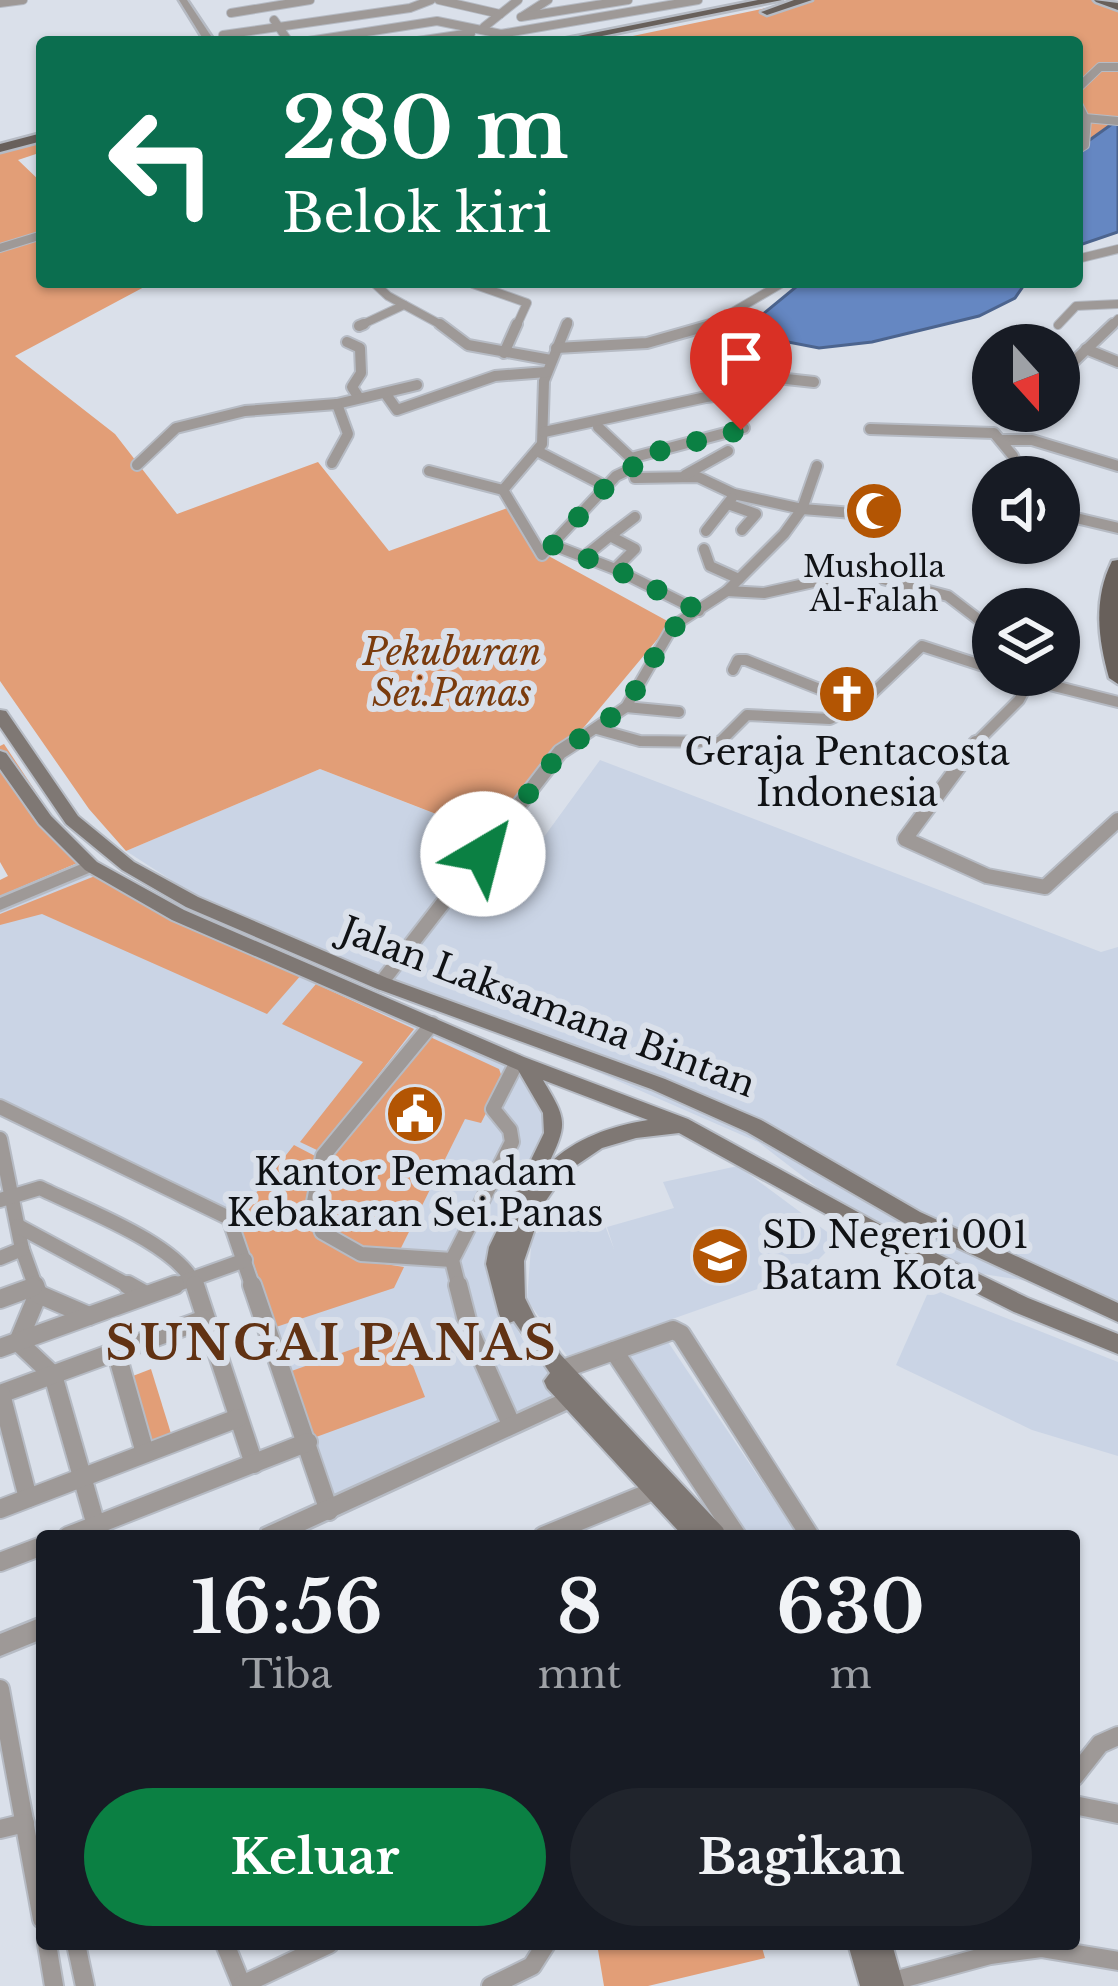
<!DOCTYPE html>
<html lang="id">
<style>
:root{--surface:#171b24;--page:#20242c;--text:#f1f3f6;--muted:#9ea1a6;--accent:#0b8043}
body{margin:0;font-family:"Libre Baskerville",serif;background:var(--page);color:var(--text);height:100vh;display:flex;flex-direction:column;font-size:45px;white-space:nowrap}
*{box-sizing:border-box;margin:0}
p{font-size:39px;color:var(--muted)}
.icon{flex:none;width:66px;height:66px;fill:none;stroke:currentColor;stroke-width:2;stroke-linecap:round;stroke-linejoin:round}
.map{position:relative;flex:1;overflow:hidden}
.sheet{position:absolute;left:36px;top:1530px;width:1044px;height:420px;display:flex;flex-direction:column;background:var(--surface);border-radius:12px;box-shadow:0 3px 9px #0004}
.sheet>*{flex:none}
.hud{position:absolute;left:36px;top:36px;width:1047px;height:252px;border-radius:12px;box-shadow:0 3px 9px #0004;background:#0b6e4f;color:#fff;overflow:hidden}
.needle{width:78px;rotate:159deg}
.tools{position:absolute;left:972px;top:324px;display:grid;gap:24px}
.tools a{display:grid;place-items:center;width:108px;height:108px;border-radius:50%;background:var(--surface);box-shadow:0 3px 9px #0004;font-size:60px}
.pin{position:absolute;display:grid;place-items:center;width:102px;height:102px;color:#fff;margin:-123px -51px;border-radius:50% 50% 50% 0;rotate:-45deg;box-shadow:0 0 12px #0007}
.pin .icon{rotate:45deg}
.me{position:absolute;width:132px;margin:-66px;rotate:37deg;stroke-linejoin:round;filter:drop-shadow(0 0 9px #0008)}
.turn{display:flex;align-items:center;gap:42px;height:252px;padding:0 48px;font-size:54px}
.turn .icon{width:156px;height:156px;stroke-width:2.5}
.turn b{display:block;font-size:84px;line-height:102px}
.eta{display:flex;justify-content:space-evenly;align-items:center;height:204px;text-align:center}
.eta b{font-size:72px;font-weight:700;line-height:84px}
.action{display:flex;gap:24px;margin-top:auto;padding:24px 48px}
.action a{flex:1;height:138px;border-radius:72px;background:var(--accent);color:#fff;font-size:48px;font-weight:700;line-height:138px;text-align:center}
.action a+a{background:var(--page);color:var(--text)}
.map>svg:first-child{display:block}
.built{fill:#cad4e5}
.green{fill:#e29e77}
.water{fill:#6587c2;stroke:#4c648e;stroke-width:3}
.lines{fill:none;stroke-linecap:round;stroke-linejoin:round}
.minor-far3-casing{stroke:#b6bbc4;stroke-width:10}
.minor-far2-casing{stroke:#b6bbc4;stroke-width:14}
.minor-far1-casing{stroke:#b6bbc4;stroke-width:18}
.minor-casing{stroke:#b6bbc4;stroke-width:22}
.tertiary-casing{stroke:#b6bbc4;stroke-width:5}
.secondary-casing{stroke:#b6bbc4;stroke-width:4}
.primary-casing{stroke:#b6bbc4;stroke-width:5}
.minor-far3{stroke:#9e9997;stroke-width:8}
.minor-far2{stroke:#9e9997;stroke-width:10}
.minor-far1{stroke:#9e9997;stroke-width:14}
.minor{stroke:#9e9997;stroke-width:18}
.tertiary{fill:#9e9997;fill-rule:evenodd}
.secondary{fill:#7f7874;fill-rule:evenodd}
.primary{fill:#68605b;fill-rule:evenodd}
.route{stroke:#0b8043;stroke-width:21;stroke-dasharray:0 37.8}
.labels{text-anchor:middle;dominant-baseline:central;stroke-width:12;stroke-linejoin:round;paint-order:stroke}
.far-poi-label{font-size:30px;fill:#101215;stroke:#dae0ea}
.park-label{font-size:36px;font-style:italic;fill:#7a3b0d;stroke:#dae0ea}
.poi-label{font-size:36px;fill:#101215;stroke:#dae0ea}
.street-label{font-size:36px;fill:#101215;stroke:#dae0ea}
.district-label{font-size:48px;font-weight:bold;letter-spacing:3px;fill:#613213;stroke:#dae0ea}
</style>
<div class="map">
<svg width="1118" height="1986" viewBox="0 0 1118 1986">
<rect width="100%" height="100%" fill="#dae0ea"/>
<!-- built -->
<g class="built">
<path d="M600,760L1101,952L1118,947V1313L1046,1284L970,1272L831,1198L758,1142L199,898L126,851L320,769L533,852Z"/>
<path d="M91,866L135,892L525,1065L552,1112L506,1309L527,1347L570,1399L329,1511L229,1218L0,1107V904Z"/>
<path d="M738,1166L838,1240L806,1272L567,1356L527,1300L532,1234L601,1215L614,1249L607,1227L674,1208L663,1182Z"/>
<path d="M930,1288L1118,1362V1456L1032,1430L896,1365Z"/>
<path d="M664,1336L798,1536H742L626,1356Z"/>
</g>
<!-- green -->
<g class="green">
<path d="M804,0H1103L1118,6V124L1077,149V42H604Z"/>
<path d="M42,137V152L18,160L42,183V282H163L146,286L15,356L115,434L177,514L318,462L389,551L513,506L545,554L671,623L493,836L320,769L126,851L89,809L0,681V149Z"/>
<path d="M4,744L82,861L0,896V880L8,876L0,862V746Z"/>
<path d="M95,876L302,974L267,1014L42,914L0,925V914Z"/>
<path d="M316,984L414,1029L319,1151L300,1142L363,1062L282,1024Z"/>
<path d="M428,1036L499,1069L503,1080L481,1123L465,1119L397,1256L367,1252L323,1224L317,1206L327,1157Z"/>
<path d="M294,1145L317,1157L308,1184L313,1230L359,1260L404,1267L394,1288L276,1327L237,1217Z"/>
<path d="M400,1332L425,1397L308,1440L286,1373Z"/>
<path d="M151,1369L173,1440L147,1450L125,1379Z"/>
<path d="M597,1944H761L765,1958L648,1986H604Z"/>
</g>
<!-- water -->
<g class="water">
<path d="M1112,124H1118V232L1077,246V149Z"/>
<path d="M802,282H1026L1015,298L979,316L872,342L819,348L767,338L757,319Z"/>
</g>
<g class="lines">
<defs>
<g id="minor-far3">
<path d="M439,0L500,14"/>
<path d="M0,3L23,0"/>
<path d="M231,13L310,0"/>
<path d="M523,16L548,0"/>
<path d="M521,17L628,0"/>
<path d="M274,20L289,42"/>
<path d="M484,27L518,0"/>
<path d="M223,35L410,8L431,0"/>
<path d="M302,42L437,21L501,34L698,0"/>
<path d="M411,42L471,33"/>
<path d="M1077,89L1100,67H1118"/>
<path d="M1077,102L1085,118L1118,121"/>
<path d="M1077,150L1085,145L1087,119"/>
<path d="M0,248L42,235"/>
<path d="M1077,259L1118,249"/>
<path d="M373,282L388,296L445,327"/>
<path d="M473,284L527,303L516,327"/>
<path d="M1058,325L1076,306L1118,304"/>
<path d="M359,326L404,305"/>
<path d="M566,327L568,322"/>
<path d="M707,327L784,282"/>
<path d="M1110,327L1118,319"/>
</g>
<g id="minor-far2">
<path d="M440,324L468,345L551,360"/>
<path d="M567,324L544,381L542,444L503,490L542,555L616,476L633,468"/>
<path d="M359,326L364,324"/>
<path d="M347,342L360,348L361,373L352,387L359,398"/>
<path d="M556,348L647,343L714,324"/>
<path d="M1086,349L1118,362"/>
<path d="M504,353L517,324"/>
<path d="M1067,368L1113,324"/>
<path d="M385,393L397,410L495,376L547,372"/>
<path d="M598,427L631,458L635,478L698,477L734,494L802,509L853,513"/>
<path d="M870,429L994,433L1013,456L1021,477"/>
<path d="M544,432L706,397L761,390L768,377L814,382"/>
<path d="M1001,440H1032L1118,466"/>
<path d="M537,451L607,487"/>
<path d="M631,458L744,428"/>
<path d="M332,463L348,434L337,404L417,385"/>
<path d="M137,465L176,428L245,411L337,404"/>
<path d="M429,471L503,490"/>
<path d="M685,475L728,451"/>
<path d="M728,504L756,514L742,530"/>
<path d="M1059,514L1118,528"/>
<path d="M706,531L732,498"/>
<path d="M610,536L635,517"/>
<path d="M553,545L615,569L699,611"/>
<path d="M704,549L710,566L739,579"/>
<path d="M1018,555L1045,553L1055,543"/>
<path d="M584,557L610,536L635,549L615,569"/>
<path d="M727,591L764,593L849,574L867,575L948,596L991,629"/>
<path d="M733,670L738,660H746L860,705"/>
<path d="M1010,675L1118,702"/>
<path d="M626,707L679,712"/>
<path d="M597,729L640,741L720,742L747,715L830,719L860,705L922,646L993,669"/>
<path d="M569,746L626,707L673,626L727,591L784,534L802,509L817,466"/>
<path d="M973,746L1019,700L1029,681"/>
</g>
<g id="minor-far1">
<path d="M976,743L905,839L987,876L1045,887L1118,820"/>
<path d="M381,983L560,752L574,743"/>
<path d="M432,1024L323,1156L313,1207L322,1232L361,1254L452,1260"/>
<path d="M0,1107L229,1218L253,1288"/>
<path d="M0,1139L22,1249L36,1288"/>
<path d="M0,1200L40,1188C80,1208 182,1245 196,1288"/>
<path d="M18,1226L133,1288"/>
<path d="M0,1258L22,1249"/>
<path d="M167,1288L245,1260"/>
<path d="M459,1288L452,1260L512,1142L510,1130L493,1109L517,1062"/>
</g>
<g id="minor">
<path d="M35,1285L38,1294L18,1342L53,1375L99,1536"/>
<path d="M128,1285L144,1294"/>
<path d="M195,1285L254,1464"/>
<path d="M252,1285L329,1511"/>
<path d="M458,1285L470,1332L511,1424"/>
<path d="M38,1294L89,1316"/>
<path d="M0,1299L33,1287"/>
<path d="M0,1348L175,1285"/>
<path d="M116,1351L145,1453"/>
<path d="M614,1351L737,1536"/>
<path d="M560,1370L673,1330L681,1334L810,1536"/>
<path d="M0,1394L205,1319"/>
<path d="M1,1394L28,1498"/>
<path d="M0,1509L238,1418"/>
<path d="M68,1536L308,1442"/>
<path d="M543,1536L658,1489"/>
<path d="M0,1562L42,1546"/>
<path d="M0,1689L42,1919"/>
<path d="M1074,1777L1100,1744L1118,1736"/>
<path d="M1074,1805L1118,1814"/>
<path d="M0,1829L25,1823"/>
<path d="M47,1944L54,1986"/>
<path d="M76,1944L85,1986"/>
<path d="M225,1944L242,1986"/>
<path d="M890,1982L990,1955L1041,1948L1118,1961"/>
<path d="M242,1985L329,1944"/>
<path d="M491,1986L532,1966L546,1944"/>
</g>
<g id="tertiary">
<path d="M179,0H187L215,42H205Z"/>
<path d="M91,860L99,866L96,870L0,910V898Z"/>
<path d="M570,1390L577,1393L580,1399L577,1405L292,1536H259L262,1529Z"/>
<path d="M42,1617V1639L0,1656V1634Z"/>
</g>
<g id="secondary">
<path d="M0,710L6,711L78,816L134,862L198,897L387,978L665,1079L761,1120L920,1212L1118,1303V1322L906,1224L747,1132L651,1089L375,988L186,907L122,870L66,824L0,727Z"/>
<path d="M0,751L6,753L51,816L97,862L184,910L524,1057L688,1119L905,1238L1028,1298L1118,1334V1354L1014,1312L891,1250L679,1133L636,1138L602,1148L565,1173L543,1205L524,1261L525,1298L534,1316L560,1354L723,1528L726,1536H683L547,1388L544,1381L550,1373L514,1321L509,1323L502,1321L499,1314L486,1264L489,1247L544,1133L543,1113L518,1070L172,920L85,870L39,824L0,769ZM543,1080L648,1120C611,1126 575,1138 548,1165C568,1123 567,1120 543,1080Z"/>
<path d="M848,1944H892L904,1986H860Z"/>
</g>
<g id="primary">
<path d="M758,0H782L572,42H548Z"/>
<path d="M794,0H812L767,15L761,12Z"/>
<path d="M1094,0L1118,3V10L1096,2Z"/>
<path d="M42,133V141L0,152V144Z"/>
<path d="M1118,560V684L1109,678C1098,639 1093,599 1112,561Z"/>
</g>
</defs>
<!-- minor-far3 casing -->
<use href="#minor-far3" class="minor-far3-casing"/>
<!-- minor-far2 casing -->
<use href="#minor-far2" class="minor-far2-casing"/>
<!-- minor-far1 casing -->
<use href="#minor-far1" class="minor-far1-casing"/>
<!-- minor casing -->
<use href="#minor" class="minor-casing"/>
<!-- tertiary casing -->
<use href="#tertiary" class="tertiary-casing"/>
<!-- secondary casing -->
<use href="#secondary" class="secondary-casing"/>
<!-- primary casing -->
<use href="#primary" class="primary-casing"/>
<!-- minor-far3 -->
<use href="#minor-far3" class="minor-far3"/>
<!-- minor-far2 -->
<use href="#minor-far2" class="minor-far2"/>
<!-- minor-far1 -->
<use href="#minor-far1" class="minor-far1"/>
<!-- minor -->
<use href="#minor" class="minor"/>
<!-- tertiary -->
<use href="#tertiary" class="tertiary"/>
<!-- secondary -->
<use href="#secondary" class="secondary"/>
<!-- primary -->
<use href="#primary" class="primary"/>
</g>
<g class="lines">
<!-- route -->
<path class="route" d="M483,854L560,752L626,707L670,630L699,611L615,569L553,545L616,476L633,468L632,458L741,430"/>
</g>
<!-- icons -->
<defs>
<symbol id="mosque-disc" viewBox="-11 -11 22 22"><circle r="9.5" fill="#b35503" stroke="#dae0ea"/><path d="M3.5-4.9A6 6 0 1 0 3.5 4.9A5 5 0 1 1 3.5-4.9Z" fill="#fff"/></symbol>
<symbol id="church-disc" viewBox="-11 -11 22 22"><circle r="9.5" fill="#b35503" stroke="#dae0ea"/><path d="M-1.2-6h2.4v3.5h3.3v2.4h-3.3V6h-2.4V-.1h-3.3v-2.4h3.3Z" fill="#fff"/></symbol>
<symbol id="civic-disc" viewBox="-11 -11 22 22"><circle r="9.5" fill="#b35503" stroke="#dae0ea"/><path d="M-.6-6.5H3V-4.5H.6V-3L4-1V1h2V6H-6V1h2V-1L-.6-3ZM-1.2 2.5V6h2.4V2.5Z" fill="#fff"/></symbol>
<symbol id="school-disc" viewBox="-11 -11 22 22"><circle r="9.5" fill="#b35503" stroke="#dae0ea"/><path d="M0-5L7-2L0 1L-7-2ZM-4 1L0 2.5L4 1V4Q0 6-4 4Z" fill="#fff"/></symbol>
</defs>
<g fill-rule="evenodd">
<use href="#mosque-disc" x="841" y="478" width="66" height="66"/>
<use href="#church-disc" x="814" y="661" width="66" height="66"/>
<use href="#civic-disc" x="382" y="1081" width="66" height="66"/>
<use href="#school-disc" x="687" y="1223" width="66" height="66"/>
</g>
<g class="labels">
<!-- far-poi labels -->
<g class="far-poi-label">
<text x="874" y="566">Musholla<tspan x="874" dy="34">Al-Falah</tspan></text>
</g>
<!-- park labels -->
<g class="park-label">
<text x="452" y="652">Pekuburan<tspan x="452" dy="41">Sei.Panas</tspan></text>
</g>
<!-- poi labels -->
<g class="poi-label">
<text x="847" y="752">Geraja Pentacosta<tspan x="847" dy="41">Indonesia</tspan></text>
<text x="415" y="1172">Kantor Pemadam<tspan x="415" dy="41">Kebakaran Sei.Panas</tspan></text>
<text x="762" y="1235" text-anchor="start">SD Negeri 001<tspan x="762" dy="41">Batam Kota</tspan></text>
</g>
<!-- street labels -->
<g class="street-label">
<text transform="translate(548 1007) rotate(21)">Jalan Laksamana Bintan</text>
</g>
<!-- district labels -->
<g class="district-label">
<text x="332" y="1343">SUNGAI PANAS</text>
</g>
</g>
</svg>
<div class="tools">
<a><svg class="needle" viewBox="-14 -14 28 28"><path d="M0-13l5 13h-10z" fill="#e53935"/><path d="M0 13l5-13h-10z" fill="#9ea1a6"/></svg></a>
<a><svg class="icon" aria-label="sound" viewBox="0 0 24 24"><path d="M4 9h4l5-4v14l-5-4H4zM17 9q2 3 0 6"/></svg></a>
<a><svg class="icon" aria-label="layers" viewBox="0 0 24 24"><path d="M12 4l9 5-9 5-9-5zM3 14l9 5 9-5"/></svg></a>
</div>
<div class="pin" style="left:741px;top:430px;background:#d93025"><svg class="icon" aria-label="arrive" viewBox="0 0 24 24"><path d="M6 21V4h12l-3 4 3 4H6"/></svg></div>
<svg class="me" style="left:483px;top:854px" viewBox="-20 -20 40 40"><circle r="19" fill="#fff"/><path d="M0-13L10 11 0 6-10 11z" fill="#0b8043"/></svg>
<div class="hud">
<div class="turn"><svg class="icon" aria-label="left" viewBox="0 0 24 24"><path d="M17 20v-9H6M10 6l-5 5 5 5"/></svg><div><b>280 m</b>Belok kiri</div></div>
</div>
<section class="sheet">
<div class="eta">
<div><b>16:56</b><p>Tiba</p></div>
<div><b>8</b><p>mnt</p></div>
<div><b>630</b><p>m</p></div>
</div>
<div class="action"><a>Keluar</a><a>Bagikan</a></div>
</section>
</div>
